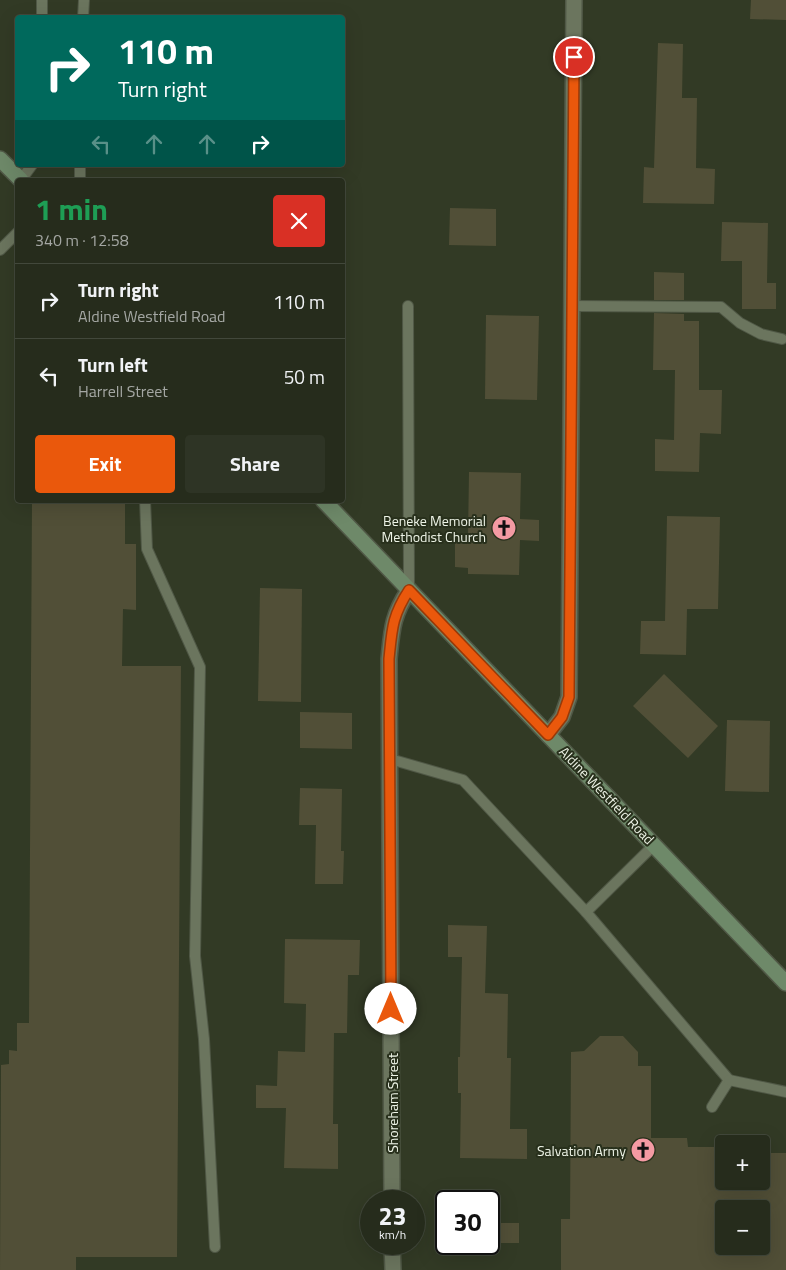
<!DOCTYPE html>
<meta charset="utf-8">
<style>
:root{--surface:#262c1c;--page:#2e3425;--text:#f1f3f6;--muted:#a4a7a3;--line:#42483b;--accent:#ea580c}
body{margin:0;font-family:"Titillium Web",sans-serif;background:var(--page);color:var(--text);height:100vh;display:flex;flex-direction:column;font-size:19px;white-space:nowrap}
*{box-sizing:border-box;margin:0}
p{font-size:16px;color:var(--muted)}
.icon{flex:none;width:28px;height:28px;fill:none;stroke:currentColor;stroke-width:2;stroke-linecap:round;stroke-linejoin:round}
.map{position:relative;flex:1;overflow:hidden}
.panel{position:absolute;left:15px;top:178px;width:330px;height:325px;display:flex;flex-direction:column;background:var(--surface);border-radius:5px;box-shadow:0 5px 20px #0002,0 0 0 1px var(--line)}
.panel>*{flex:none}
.hud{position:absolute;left:15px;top:15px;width:330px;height:152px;border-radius:5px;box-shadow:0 5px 20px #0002,0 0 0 1px var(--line);background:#00695c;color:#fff;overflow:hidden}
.fabs{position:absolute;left:715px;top:1135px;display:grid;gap:10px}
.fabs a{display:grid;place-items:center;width:55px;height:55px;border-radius:5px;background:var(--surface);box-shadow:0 5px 20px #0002,0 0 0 1px var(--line);font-size:25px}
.speed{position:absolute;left:360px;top:1190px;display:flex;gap:10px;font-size:25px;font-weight:700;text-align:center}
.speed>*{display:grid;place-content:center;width:65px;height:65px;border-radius:50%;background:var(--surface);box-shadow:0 5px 20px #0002,0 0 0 1px var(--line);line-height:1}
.speed small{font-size:12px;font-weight:400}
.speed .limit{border:2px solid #111;border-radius:8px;background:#fff;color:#111}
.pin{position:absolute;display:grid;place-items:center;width:42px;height:42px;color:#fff;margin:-21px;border:2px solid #fff;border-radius:50%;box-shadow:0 1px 5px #0007}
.me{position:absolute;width:55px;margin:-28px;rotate:0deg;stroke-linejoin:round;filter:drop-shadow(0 0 4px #0008)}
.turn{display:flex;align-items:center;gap:18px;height:105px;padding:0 20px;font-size:22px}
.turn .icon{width:65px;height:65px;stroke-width:2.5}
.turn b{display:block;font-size:35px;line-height:42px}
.lanes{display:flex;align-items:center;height:48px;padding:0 20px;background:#0003;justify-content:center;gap:25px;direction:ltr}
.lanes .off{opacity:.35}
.round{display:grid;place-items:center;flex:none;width:52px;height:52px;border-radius:5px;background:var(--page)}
.summary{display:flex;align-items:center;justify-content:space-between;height:85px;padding:0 20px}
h1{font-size:30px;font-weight:700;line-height:38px;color:#1e9e55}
.cta{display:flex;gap:10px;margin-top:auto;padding:10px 20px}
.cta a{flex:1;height:58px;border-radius:5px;background:var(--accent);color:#fff;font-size:20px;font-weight:700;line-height:58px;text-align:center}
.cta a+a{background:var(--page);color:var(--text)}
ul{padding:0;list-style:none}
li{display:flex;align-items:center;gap:15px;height:75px;padding:0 20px;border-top:1px solid var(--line)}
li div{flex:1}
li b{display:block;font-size:19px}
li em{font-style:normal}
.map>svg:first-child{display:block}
.building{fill:#514f37;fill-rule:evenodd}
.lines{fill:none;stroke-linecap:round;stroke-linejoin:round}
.lane-casing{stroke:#505846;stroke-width:12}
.street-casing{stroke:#505846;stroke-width:18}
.secondary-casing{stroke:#505846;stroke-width:18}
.lane{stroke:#6b755e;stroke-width:10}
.street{stroke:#6b755e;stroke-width:15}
.secondary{stroke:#6e8969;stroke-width:15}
.route-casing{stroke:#983908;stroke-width:12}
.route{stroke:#ea580c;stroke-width:9}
.labels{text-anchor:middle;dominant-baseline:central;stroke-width:4;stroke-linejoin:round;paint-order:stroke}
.poi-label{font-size:14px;fill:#eef4e7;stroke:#28301c;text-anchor:end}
.street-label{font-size:14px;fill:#eef4e7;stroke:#28301c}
</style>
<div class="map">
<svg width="786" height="1270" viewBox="0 0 786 1270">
<rect width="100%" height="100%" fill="#323a25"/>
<!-- building -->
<g class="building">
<path d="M751,0H786V20L750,19Z"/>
<path d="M658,43L683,44L682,98H697L696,168L715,169L714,204L643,203L644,167L654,168Z"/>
<path d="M450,208L496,209V246L449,245Z"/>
<path d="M722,222L768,223L767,283H776V309H742V261H721Z"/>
<path d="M654,272L684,273V300H654Z"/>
<path d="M654,313L684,314V321H699V390H722L721,434L700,433L699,472L655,471V439L674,440L675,370H653Z"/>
<path d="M486,315L539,316L537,400L485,399Z"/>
<path d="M469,472L521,473L520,519L539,520V541L520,540L519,575L468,574V568L455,567V536H468Z"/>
<path d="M32,500H125V544H136V610L123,609L122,666H181L177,1257H76V1270H0L1,1065L9,1064V1050L17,1051V1023H29Z"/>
<path d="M667,516L720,517L718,609H687L686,655L640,654L641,621H665Z"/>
<path d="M260,588L302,589L301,702L258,701Z"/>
<path d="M664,674L718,726L688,758L633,706Z"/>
<path d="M300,712L352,713V749L300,748Z"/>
<path d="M727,720L770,721L769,792L725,791Z"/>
<path d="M300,788L342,789L341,851H344L343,884H315L316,825H299Z"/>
<path d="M448,925L487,926L485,993L508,994L507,1058H511L510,1129H527V1159L460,1158L461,1093H458V1057H460L462,957H448Z"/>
<path d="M285,939L360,940L359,975H348L347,1033H334L333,1124H338V1169L284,1168L286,1108H256V1085L277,1086L278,1051L305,1052L306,1004L284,1003Z"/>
<path d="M600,1036H623L638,1052V1066H651V1138H687L688,1147H716V1153H724V1181H761V1153H786V1270H561V1219H570L571,1052L584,1051ZM724,1209H761V1246H724Z"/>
<rect x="489" y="1223" width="30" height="20"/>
</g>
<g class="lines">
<defs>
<g id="lane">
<path d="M42,0V18"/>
<path d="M83,18L84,0"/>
<path d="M21,180L32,165"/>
<path d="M80,180V165"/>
<path d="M0,250L18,232"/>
<path d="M408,306L409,590"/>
<path d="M572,306L721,307L740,323L761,334L782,339"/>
<path d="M145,500L147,549L200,667L195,956L204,1039L215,1247"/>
<path d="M390,759L463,780L586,912"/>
<path d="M654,845L586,912L729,1080L712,1107"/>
<path d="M729,1080L786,1092"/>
</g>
<g id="street">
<path d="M548,735L562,717L569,697L574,0"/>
<path d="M392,1201L389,659C392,629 392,616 409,590"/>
<path d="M392,1244L393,1270"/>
</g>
<g id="secondary">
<path d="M0,159L21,180"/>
<path d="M323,500L786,983"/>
</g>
</defs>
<!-- lane casing -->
<use href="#lane" class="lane-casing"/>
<!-- street casing -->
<use href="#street" class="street-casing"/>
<!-- secondary casing -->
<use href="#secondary" class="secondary-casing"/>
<!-- lane -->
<use href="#lane" class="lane"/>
<!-- street -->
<use href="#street" class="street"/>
<!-- secondary -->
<use href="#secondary" class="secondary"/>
</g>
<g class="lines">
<defs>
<path id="route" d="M391,1009L389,659C392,629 392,616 409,590L548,735L562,717L569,697L574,57"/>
</defs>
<!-- route casing -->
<use href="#route" class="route-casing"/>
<!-- route -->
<use href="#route" class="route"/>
</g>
<!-- icons -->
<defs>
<symbol id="church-disc" viewBox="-11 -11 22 22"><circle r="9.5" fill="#f49aa3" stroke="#28301c"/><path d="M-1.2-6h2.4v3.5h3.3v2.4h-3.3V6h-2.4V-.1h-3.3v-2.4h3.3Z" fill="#111"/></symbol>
</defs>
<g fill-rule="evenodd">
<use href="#church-disc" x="490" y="514" width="28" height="28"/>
<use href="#church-disc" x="629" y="1136" width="28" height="28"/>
</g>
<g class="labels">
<!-- poi labels -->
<g class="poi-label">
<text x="486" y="520">Beneke Memorial<tspan x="486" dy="16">Methodist Church</tspan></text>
<text x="626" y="1150">Salvation Army</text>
</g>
<!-- street labels -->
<g class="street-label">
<text transform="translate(607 795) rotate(46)">Aldine Westfield Road</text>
<text transform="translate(392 1103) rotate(-90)">Shoreham Street</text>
</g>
</g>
</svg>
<div class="fabs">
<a>+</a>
<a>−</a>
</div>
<div class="speed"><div>23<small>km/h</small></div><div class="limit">30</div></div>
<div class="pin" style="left:574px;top:57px;background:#d93025"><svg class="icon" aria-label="arrive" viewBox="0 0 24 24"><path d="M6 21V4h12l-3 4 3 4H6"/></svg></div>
<svg class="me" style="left:391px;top:1009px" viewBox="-20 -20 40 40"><circle r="19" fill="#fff"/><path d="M0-13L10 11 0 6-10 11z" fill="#ea580c"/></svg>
<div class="hud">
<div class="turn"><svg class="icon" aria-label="right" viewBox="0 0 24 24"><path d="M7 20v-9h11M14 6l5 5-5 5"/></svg><div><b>110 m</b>Turn right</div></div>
<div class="lanes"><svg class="icon off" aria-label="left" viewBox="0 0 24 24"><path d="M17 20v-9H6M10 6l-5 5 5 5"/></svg><svg class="icon off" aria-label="ahead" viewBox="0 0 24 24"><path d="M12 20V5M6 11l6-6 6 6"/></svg><svg class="icon off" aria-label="ahead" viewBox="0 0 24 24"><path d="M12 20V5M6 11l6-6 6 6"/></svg><svg class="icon" aria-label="right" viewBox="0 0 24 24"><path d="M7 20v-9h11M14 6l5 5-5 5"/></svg></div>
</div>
<section class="panel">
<div class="summary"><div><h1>1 min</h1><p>340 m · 12:58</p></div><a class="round" style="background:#d93025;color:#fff"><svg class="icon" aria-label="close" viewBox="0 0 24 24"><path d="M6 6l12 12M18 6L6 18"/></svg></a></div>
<ul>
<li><svg class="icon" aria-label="right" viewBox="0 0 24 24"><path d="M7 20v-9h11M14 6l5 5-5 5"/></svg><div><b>Turn right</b><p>Aldine Westfield Road</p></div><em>110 m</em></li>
<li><svg class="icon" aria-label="left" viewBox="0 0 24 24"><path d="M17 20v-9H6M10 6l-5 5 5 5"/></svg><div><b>Turn left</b><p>Harrell Street</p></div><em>50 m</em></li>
</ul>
<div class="cta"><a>Exit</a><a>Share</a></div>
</section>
</div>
